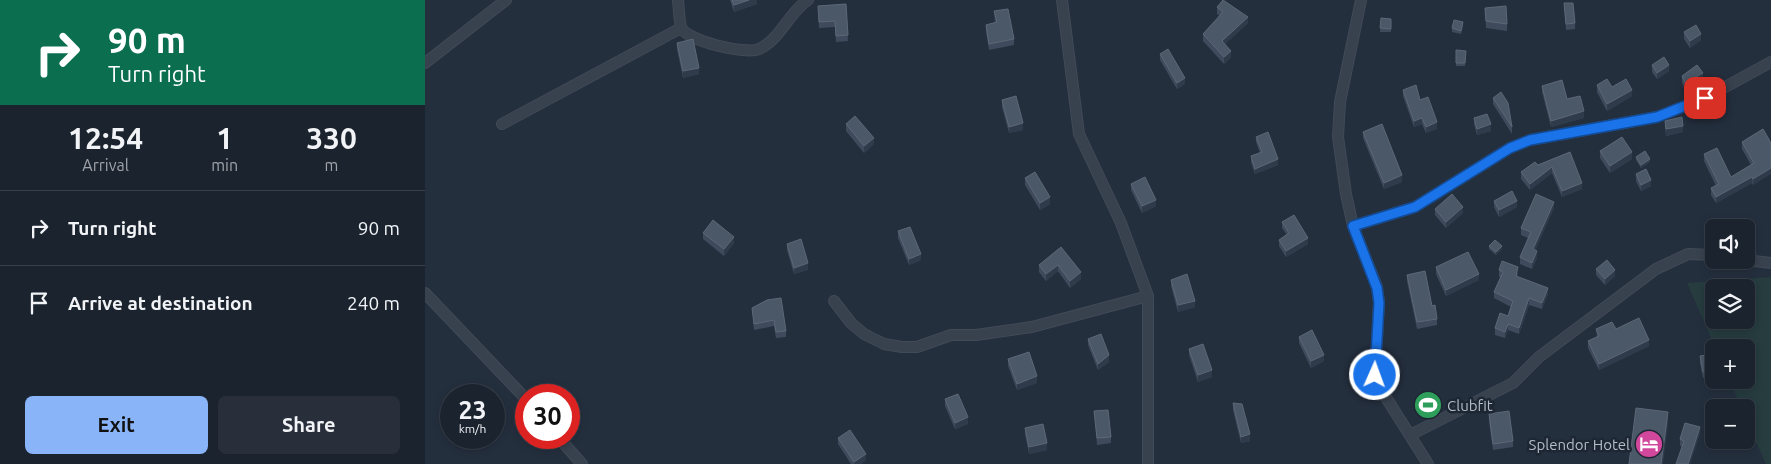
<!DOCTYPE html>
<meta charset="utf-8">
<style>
:root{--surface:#1b232e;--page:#282f3a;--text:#f1f3f6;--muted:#a0a4aa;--line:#39404a;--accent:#8ab4f8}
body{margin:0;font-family:Ubuntu,sans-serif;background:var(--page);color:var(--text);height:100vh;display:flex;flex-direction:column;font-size:19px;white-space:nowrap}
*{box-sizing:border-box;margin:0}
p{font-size:16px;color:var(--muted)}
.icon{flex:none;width:28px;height:28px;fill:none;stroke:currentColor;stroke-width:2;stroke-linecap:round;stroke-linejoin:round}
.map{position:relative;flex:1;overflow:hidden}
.sheet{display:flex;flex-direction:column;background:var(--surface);width:425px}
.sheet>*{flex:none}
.banner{background:#0b6e4f;color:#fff;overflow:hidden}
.buttons{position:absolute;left:1280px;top:219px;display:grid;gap:10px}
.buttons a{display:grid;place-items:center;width:50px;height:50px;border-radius:8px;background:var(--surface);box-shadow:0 2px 8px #0003,0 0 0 1px var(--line);font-size:25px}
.speed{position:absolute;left:15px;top:384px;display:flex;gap:10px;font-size:25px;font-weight:700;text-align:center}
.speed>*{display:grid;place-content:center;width:65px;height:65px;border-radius:50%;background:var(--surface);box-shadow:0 2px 8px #0003,0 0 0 1px var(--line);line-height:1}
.speed small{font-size:12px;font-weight:400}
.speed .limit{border:8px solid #d22;background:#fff;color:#111}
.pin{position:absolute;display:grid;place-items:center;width:42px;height:42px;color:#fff;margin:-21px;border-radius:10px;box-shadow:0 2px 8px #0006}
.me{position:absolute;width:55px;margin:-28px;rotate:2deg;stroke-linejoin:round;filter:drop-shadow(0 0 4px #0008)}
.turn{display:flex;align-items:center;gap:18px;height:105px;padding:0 25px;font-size:22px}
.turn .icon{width:65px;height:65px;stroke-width:2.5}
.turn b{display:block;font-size:35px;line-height:42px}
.eta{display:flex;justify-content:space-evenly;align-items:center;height:85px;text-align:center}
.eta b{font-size:30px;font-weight:700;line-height:35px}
.cta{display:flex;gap:10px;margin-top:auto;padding:10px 25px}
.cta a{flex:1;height:58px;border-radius:8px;background:var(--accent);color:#111;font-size:20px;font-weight:700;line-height:58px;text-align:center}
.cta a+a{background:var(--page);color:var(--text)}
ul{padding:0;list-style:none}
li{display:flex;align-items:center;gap:15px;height:75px;padding:0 25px;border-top:1px solid var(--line)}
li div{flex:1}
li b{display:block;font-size:19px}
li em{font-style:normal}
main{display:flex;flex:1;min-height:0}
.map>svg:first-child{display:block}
.green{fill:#263c3f;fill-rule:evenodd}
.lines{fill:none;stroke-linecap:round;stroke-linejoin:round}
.minor-casing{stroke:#414a57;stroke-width:12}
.minor{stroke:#38414e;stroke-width:10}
.wall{fill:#3f4b5c}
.shaded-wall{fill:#2f3b4b}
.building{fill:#4b5868;stroke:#5c6777}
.route-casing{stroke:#114b97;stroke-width:12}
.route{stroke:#1a73e8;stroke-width:9}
.labels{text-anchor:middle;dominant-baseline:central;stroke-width:5;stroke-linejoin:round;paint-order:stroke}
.poi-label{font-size:15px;fill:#b4bcc9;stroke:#1d2633;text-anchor:start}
</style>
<main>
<section class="sheet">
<div class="banner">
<div class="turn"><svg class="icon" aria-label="right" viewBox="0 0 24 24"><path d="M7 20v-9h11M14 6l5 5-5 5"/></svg><div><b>90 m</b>Turn right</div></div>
</div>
<div class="eta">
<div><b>12:54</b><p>Arrival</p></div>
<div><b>1</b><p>min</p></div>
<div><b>330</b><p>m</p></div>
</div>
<ul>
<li><svg class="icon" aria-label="right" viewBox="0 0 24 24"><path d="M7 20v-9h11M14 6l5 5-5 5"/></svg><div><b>Turn right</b></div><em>90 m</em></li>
<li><svg class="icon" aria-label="arrive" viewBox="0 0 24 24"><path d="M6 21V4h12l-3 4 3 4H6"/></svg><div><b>Arrive at destination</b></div><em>240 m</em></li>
</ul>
<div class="cta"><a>Exit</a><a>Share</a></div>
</section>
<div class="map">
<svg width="1346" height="464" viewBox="0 0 1346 464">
<rect width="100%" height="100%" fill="#242f3e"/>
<!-- green -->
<path class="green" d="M1346,277V464H1341L1321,420V408L1316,407L1304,380H1321V348L1290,347L1262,283ZM1289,288H1321V320H1289Z"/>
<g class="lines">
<defs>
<g id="minor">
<path d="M253,0C254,8 254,19 256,27C261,41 321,55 334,49C355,40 364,12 383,0"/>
<path d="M637,0L654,134L696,223L723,296V464"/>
<path d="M936,0L915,102L913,137L921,194L928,226L952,287L954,303L950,375L955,388L1003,464"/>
<path d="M0,63L81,0"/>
<path d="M77,124L256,28"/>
<path d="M928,226L990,207L1085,148L1105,140L1232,117L1280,98L1346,62"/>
<path d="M1321,260L1346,263"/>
<path d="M0,293L101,399"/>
<path d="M409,301L426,323L439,334L459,344L477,347H492L526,335H551L607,327L723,296"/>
<path d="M985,435L1088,383L1114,357L1231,269L1263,254L1289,255"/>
<path d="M134,438L157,464"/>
</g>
</defs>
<!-- minor casing -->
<use href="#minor" class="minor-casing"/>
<!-- minor -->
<use href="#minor" class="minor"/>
</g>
<!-- wall -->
<g class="wall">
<path d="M305,0H332V4L309,12Z"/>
<path d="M1139,3L1150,23V29L1141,30Z"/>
<path d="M421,4L423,41L411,42L410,27L394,28L393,6Z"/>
<path d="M792,7L823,23L800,44L806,57L799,64L778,41V34L795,16L792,14Z"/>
<path d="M1060,8L1082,24V31L1061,28Z"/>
<path d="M569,11L589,39V45L564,50L561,31V25L570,23Z"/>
<path d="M956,18L966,19V32H955Z"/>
<path d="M1038,25L1036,34L1027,32V28Z"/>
<path d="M1259,32L1276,40L1265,48L1259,39Z"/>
<path d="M252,43L274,74L258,78L252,49Z"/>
<path d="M1031,50L1041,51L1040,66H1031Z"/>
<path d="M735,54L760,84L752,89L735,60Z"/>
<path d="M1227,65L1244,71L1232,79L1227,72Z"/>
<path d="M1257,76L1278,80L1260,90L1257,83Z"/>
<path d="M1172,85L1187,87L1207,96L1182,111L1172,92Z"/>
<path d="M1117,86L1142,99L1159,118L1126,127L1117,92Z"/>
<path d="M978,90L995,100L1012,129L1001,133L997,124L989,127L978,96Z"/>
<path d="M1068,98L1087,127V134L1068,104Z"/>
<path d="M577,100L598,130L584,133L577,107Z"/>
<path d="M1049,118L1066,131L1052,135L1049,124Z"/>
<path d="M1240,121L1258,132L1241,136L1240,127Z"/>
<path d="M421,124L449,144L439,153L421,131Z"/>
<path d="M1338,129L1328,185L1327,183L1291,203L1286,195V188L1291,186L1279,161V154L1306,177L1326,165L1317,149V142Z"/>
<path d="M938,132L977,182L959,189L938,138Z"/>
<path d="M831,137L853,165L830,174L826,162V156L835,153L831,142Z"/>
<path d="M1175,151L1207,159L1185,173L1175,158Z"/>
<path d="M1145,152L1157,189L1137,197L1127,173L1105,190L1096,179V172Z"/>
<path d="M1211,157L1225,162L1216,168L1211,160Z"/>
<path d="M1211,174L1226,186L1216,191L1211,181Z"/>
<path d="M600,178L625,204L615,210L600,185Z"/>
<path d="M706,184L731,206L717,213L706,190Z"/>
<path d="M1069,201L1092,207L1074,217L1069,207Z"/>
<path d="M1129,208L1110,250L1112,258L1107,269L1095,264V257L1103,238L1096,235V228Z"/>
<path d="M1010,209L1038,213L1021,228L1010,215Z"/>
<path d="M857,222L883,244L861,257L854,246V240L862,235L857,228Z"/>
<path d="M473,231L496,260L484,265L473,238Z"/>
<path d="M278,233L309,243L299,256L278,239Z"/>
<path d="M362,244L383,270L369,274L362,250Z"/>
<path d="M1064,246L1077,249L1071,255L1064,249Z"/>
<path d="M636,247L656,279L645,288L633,271L621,281L614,272V265Z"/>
<path d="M1011,267L1054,280L1021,296L1011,274Z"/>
<path d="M1171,269L1190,276L1180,285L1171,275Z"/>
<path d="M1074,270L1093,273L1092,276L1123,294L1117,309L1104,305L1094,334L1083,330L1080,338L1070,335V328L1083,316L1086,307L1069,298V292L1076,277H1074Z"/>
<path d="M982,275L1007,306L1012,319V325L992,329L982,281Z"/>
<path d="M746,280L770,307L753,312L746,286Z"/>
<path d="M342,300L361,331V337L351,338L349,326L329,330L327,308Z"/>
<path d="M1171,329H1191L1224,346L1174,370L1163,348V341L1172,337Z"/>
<path d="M874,337L899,361L886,368L874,343Z"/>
<path d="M663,339L684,362L673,370L663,345Z"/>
<path d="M764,349L787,377L773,382L764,355Z"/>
<path d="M1289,354V376L1278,378L1275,363V356Z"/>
<path d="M583,359L612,383L592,390L583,366Z"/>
<path d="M520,399L543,424L530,429L520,406Z"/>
<path d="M808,403L825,441L816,443L808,410Z"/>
<path d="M669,411L686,437V443L672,445Z"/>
<path d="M1064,414L1088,441V447L1068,450L1064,421Z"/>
<path d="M600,428L622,450L604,454L600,434Z"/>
<path d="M1275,434L1257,446H1255V439Z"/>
<path d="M413,438L441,460L436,464H426L413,444Z"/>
</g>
<!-- shaded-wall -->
<g class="shaded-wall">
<path d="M324,0H332V4L309,12V5Z"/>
<path d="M823,17V23L797,47V41Z"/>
<path d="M1276,34V40L1265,48V41Z"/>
<path d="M806,51V57L799,64V57Z"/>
<path d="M1244,65V71L1232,79V73Z"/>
<path d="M274,68V74L258,78V71Z"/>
<path d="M1278,73V80L1260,90V83Z"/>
<path d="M760,78V84L752,89V83Z"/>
<path d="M1207,90V96L1182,111V104Z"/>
<path d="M1159,111V118L1126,127V121Z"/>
<path d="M997,118V124L989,127V121Z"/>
<path d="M1012,122V129L1001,133V127Z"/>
<path d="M598,123V130L584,133V127Z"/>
<path d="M1066,124V131L1052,135V129Z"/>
<path d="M1258,126V132L1241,136V129Z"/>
<path d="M449,138V144L439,153V146Z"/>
<path d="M1207,152V159L1185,173V166Z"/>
<path d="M853,159V165L830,174V169Z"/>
<path d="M1225,159V162L1216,168V165Z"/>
<path d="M1127,167V173L1105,190V184Z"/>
<path d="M1346,168V174L1328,185V179Z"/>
<path d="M977,175V182L959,189V183Z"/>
<path d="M1327,177V183L1291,203V197Z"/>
<path d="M1226,180V186L1216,191V185Z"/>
<path d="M1157,183V189L1137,197V191Z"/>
<path d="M625,197V204L615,210V203Z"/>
<path d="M731,200V206L717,213V206Z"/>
<path d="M1092,201V207L1074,217V210Z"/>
<path d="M1129,202V208L1108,256V249Z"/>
<path d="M1038,207V213L1021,228V222Z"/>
<path d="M309,237V243L299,256V249Z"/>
<path d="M883,238V244L861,257V251Z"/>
<path d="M1077,246V249L1071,255V252Z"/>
<path d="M1112,251V258L1107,269V263Z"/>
<path d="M496,254V260L484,265V259Z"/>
<path d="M383,263V270L369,274V268Z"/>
<path d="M633,265V271L621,281V274Z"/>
<path d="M1190,270V276L1180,285V279Z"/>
<path d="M656,272V279L645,288V281Z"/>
<path d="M1054,274V280L1021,296V290Z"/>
<path d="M1123,288V294L1117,309V303Z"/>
<path d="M1104,298V305L1094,334V328Z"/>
<path d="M770,301V307L753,312V305Z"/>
<path d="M1083,324V330L1080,338V332Z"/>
<path d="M1224,340V346L1174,370V364Z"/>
<path d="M684,355V362L673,370V364Z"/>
<path d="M899,355V361L886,368V361Z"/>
<path d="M787,370V377L773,382V375Z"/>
<path d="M612,376V383L592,390V384Z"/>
<path d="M1243,412V425L1238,464H1236Z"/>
<path d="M543,417V424L530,429V423Z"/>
<path d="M1275,427V434L1265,464H1263Z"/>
<path d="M825,434V441L816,443V437Z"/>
<path d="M622,443V450L604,454V447Z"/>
<path d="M441,454V460L436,464H429V462Z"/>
</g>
<!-- building -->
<g class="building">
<path d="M307,0H324L309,5Z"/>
<path d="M798,0L823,17L797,41L806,51L799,57L778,34L798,12L792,7Z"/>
<path d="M1139,3H1148L1150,23L1141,24Z"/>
<path d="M421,4L423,35L411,36L410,21L394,22L393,6Z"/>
<path d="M1081,6L1082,24L1061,21L1060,8Z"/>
<path d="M583,9L589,39L564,44L561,25L572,22L569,11Z"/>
<path d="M956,18L966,19V29L955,28Z"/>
<path d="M1029,20L1038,22L1036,31L1027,28Z"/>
<path d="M1271,25L1276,34L1265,41L1259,32Z"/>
<path d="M268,39L274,68L258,71L252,43Z"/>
<path d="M743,49L760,78L752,83L735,54Z"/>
<path d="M1031,50L1041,51L1040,63H1031Z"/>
<path d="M1239,57L1244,65L1232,73L1227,65Z"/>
<path d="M1272,65L1278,73L1260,83L1257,76Z"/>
<path d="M1182,79L1187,87L1201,79L1207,90L1182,104L1172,85Z"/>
<path d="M1137,80L1142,99L1155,96L1159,111L1126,121L1117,86Z"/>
<path d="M991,85L995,100L1003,97L1012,122L1001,127L997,118L989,121L978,90Z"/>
<path d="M1076,92L1083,103L1087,127L1068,98Z"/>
<path d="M591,96L598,123L584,127L577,100Z"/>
<path d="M1062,114L1066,124L1052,129L1049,118Z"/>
<path d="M430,116L449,138L439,146L421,124Z"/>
<path d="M1257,117L1258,126L1241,129L1240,121Z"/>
<path d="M957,124L977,175L959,183L938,132Z"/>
<path d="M1338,129L1346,143V168L1328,179L1327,177L1291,197L1286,188L1294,184L1279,154L1292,148L1306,177L1329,163L1317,142Z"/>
<path d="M843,132L853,159L830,169L826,156L837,152L831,137Z"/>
<path d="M1197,137L1207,152L1185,166L1175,151Z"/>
<path d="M1220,151L1225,159L1216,165L1211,157Z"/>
<path d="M1145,152L1157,183L1137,191L1127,167L1105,184L1096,172L1110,162L1113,165Z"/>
<path d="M1221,169L1226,180L1216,185L1211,174Z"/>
<path d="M610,172L625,197L615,203L600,178Z"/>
<path d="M720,177L731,200L717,206L706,184Z"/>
<path d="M1087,191L1092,201L1074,210L1069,201Z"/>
<path d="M1027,194L1038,207L1021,222L1010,209Z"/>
<path d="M1111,194L1129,202L1108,249L1112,251L1107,263L1095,257L1106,232L1096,228Z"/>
<path d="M869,215L883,238L861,251L854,240L864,233L857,222Z"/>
<path d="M288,220L309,237L299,249L278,233Z"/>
<path d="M485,227L496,254L484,259L473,231Z"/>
<path d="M376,239L383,263L369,268L362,244Z"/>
<path d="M1070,240L1077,246L1071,252L1064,246Z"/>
<path d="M636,247L656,272L645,281L633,265L621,274L614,265Z"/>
<path d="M1043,252L1054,274L1021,290L1011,267Z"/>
<path d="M1182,260L1190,270L1180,279L1171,269Z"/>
<path d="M1077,261L1093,267L1091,276L1123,288L1117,303L1104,298L1094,328L1083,324L1080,332L1070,328L1075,313L1083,316L1088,301L1069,292L1078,272L1074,270Z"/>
<path d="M1000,271L1007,306L1010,305L1012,319L992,322L982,275Z"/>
<path d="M762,274L770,301L753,305L746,280Z"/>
<path d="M356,298L361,331L351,332L349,320L329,324L327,308L342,300Z"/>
<path d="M1214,318L1224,340L1174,364L1163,341L1174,336L1171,329L1187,322L1191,329Z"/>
<path d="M887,330L899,355L886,361L874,337Z"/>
<path d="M676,334L684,355L673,364L663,339Z"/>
<path d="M778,344L787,370L773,375L764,349Z"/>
<path d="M604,352L612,376L592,384L583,359Z"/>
<path d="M1289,354V370L1278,372L1275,356Z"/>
<path d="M533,394L543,417L530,423L520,399Z"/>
<path d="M808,403L817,404L825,434L816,437Z"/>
<path d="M1211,408L1243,412L1236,464H1204Z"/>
<path d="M683,410L686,437L672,438L669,411Z"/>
<path d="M1084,411L1088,441L1068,444L1064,414Z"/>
<path d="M1260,423L1275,427L1263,464H1251L1259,441L1255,439Z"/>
<path d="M618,424L622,443L604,447L600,428Z"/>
<path d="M425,430L441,454L429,462L413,438Z"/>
</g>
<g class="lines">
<defs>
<path id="route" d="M950,375L954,303L952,288L928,226L990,207L1085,148L1105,140L1232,117L1280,98"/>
</defs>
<!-- route casing -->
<use href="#route" class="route-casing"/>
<!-- route -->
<use href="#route" class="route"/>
</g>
<!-- icons -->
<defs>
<symbol id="stadium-disc" viewBox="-11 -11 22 22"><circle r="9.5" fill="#2e9e5b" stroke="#1d2633"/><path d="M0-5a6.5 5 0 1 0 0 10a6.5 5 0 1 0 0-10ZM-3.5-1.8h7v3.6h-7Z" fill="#fff"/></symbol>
<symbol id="hotel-disc" viewBox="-11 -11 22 22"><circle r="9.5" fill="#d1479c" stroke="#1d2633"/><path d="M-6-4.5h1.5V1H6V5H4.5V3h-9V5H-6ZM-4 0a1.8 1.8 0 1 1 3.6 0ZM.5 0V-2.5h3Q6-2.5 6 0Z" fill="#fff"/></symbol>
</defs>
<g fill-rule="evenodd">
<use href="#stadium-disc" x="987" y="389" width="32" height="32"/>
<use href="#hotel-disc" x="1208" y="428" width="32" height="32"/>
</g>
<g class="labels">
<!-- poi labels -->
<g class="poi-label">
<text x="1022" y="405">Clubfit</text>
<text x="1205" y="444" text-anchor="end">Splendor Hotel</text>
</g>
</g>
</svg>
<div class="buttons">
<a><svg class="icon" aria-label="sound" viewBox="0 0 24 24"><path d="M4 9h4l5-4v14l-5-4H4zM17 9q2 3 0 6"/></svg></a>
<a><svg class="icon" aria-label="layers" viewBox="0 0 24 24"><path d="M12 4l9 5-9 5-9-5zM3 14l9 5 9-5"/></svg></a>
<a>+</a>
<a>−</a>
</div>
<div class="speed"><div>23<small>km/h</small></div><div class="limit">30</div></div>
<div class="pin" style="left:1280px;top:98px;background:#d93025"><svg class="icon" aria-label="arrive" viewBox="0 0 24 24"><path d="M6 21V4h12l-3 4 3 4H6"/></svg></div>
<svg class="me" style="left:950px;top:375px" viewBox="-20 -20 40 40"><circle r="17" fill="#1a73e8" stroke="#fff" stroke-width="3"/><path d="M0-11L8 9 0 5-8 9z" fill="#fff"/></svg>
</div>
</main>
